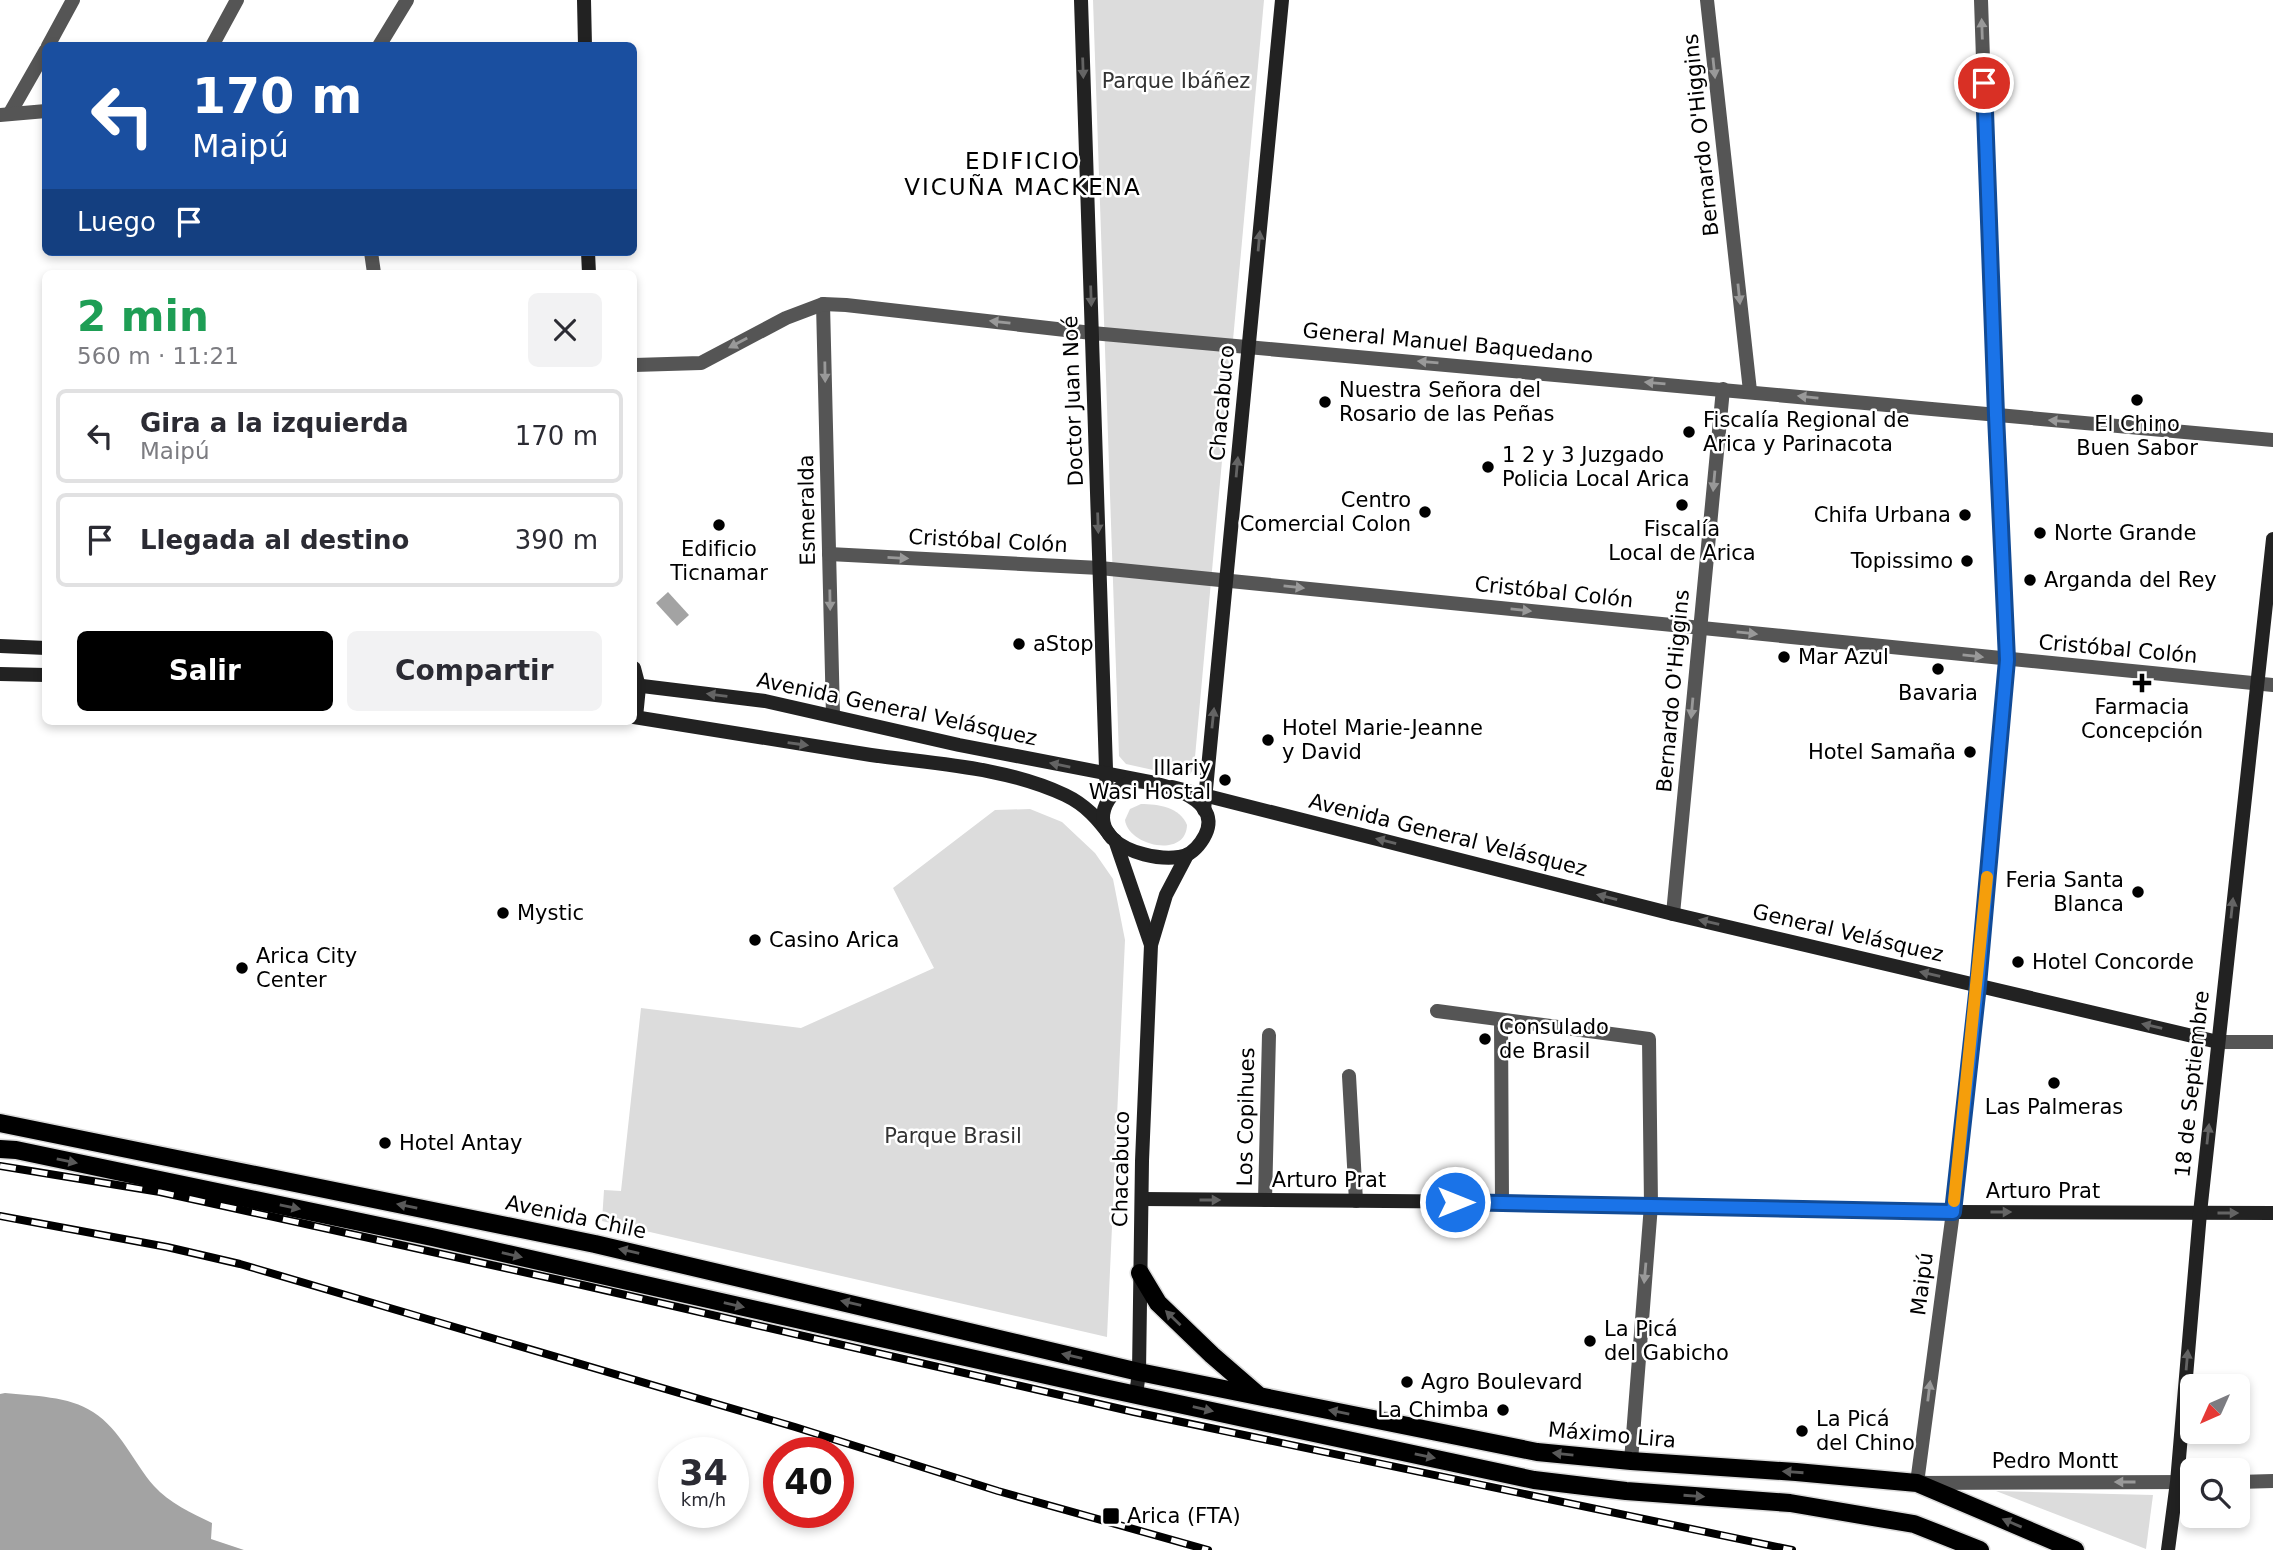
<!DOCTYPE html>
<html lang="es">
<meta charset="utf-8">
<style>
:root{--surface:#fff;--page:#f2f2f3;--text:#2b2b33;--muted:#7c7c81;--line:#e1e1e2;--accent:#000}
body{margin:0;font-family:"DejaVu Sans",sans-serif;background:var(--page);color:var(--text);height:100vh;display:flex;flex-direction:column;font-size:26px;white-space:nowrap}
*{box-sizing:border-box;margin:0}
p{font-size:23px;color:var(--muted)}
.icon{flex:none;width:38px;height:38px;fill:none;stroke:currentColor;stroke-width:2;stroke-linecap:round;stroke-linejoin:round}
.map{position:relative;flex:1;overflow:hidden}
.drawer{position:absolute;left:42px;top:270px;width:595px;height:455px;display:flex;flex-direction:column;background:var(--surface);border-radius:10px;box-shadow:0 4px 10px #0003}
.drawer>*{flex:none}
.banner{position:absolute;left:42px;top:42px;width:595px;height:214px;border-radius:10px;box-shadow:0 4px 10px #0003;background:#1a4fa0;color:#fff;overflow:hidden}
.needle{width:46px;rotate:225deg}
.buttons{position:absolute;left:2180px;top:1374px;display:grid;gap:14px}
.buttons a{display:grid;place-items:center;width:70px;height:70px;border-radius:10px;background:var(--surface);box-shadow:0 4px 10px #0003;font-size:35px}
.speed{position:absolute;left:658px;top:1437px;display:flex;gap:14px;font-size:35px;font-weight:700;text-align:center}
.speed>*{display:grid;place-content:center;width:91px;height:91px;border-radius:50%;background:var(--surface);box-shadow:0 4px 10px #0003;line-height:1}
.speed small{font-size:18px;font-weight:400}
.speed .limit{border:10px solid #d22;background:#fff;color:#111}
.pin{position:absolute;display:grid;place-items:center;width:60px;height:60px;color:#fff;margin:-30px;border:4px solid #fff;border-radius:50%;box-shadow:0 2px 7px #0007}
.me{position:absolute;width:77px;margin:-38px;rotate:90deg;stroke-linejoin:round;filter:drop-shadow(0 0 5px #0008)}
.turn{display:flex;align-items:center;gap:24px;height:147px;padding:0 35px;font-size:32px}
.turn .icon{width:91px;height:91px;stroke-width:2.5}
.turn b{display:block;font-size:49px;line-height:60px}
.then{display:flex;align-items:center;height:66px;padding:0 35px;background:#0003;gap:14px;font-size:26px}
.round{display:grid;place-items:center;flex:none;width:74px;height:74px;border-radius:10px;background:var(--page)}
.overview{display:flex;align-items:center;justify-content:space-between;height:119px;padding:0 35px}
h1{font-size:42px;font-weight:800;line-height:52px;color:#1e9e55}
.button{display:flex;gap:14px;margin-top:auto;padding:14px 35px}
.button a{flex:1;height:80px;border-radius:10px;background:var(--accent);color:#fff;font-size:28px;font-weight:800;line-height:80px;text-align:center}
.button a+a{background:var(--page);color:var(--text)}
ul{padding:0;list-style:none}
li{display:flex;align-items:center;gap:21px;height:94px;margin:0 14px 10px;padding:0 21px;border:4px solid var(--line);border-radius:10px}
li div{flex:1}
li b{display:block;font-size:26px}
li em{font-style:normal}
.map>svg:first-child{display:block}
.green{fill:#dcdcdc}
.water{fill:#a3a3a3}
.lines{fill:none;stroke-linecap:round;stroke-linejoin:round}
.primary-casing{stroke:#dbdbdb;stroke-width:21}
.street{stroke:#555;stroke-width:14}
.secondary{stroke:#222;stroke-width:14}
.primary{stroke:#000;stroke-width:18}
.rail-casing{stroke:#000;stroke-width:8}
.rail{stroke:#fff;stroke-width:5;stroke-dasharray:16;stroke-linecap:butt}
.oneway{fill:#999}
.oneway2{fill:#646464}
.oneway3{fill:#595959}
.route-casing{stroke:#114b97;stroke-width:18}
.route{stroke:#1a73e8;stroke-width:12}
.slow{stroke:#f59e0b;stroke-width:12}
.poi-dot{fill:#000;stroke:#fff;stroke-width:2.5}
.labels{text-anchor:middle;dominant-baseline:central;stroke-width:5;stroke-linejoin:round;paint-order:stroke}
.park-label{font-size:21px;fill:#333;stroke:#fff}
.street-label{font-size:21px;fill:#000;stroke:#fff}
.poi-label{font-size:21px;fill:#000;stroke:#fff;text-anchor:start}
.neighbourhood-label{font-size:23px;letter-spacing:2px;fill:#000;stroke:#fff}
</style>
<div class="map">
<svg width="2273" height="1550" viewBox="0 0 2273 1550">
<rect width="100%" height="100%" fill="#fff"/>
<!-- green -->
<g class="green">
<path d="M1093,0H1264L1194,768L1189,776L1185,777L1126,764L1119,756Z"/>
<path d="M1141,804C1158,804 1180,807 1187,825C1186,859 1128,846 1125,820L1130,809Z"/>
<path d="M1030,809L1062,822L1095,853L1113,879L1125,940L1107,1337L602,1221L604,1190L621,1191L641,1008L801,1028L934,968L893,888L995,810Z"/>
<path d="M1996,1491L2153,1495L2146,1549Z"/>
</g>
<!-- water -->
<g class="water">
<path d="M668,592L689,615L677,626L656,603Z"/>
<path d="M5,1393C33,1396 69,1396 93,1412C121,1430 133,1462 154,1486C169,1503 192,1513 212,1523L211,1539L244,1550H0V1394Z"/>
</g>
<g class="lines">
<defs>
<g id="primary">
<path d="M0,1123L595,1244L1139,1372L1537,1452L1631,1461L1796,1472L1917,1483L2075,1550"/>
<path d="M0,1149L16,1150L432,1237L1104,1388L1534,1480L1626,1491L1790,1503L1914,1524L1980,1550"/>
<path d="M1140,1273L1158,1303L1212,1355L1257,1394"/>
</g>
</defs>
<!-- primary casing -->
<use href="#primary" class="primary-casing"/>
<!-- street -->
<g class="street">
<path d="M1707,0L1750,391"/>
<path d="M1981,0L1995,415L2007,660L1976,1001L1953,1212L1917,1483L2193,1482"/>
<path d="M48,46L73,0"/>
<path d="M212,46L237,0"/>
<path d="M379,46L407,0"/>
<path d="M10,113L46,50"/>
<path d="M0,115L46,111"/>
<path d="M371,252L374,273"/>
<path d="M823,304L833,715"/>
<path d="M634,365L701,363L786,318L823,304L846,305L1092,333L2273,440"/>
<path d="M829,554L1100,568L2273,685"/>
<path d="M1673,914L1723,389"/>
<path d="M1437,1011L1649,1039L1651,1205L1631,1461"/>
<path d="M1501,1020L1502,1202"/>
<path d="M2218,1042H2273"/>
<path d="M1349,1076L1356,1201"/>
<path d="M1265,1200L1269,1035"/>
<path d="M2238,1482L2273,1481"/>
</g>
<!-- secondary -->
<g class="secondary">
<path d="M584,0L585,46"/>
<path d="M1081,0L1107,800"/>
<path d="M588,252L589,273"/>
<path d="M0,646L46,648"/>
<path d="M634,668L639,687L636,717"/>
<path d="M0,674L46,675"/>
<path d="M634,685L765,701L959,745L1151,782"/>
<path d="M634,717C713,729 792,743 871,755C935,764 1006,767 1065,795C1086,805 1098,819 1112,838"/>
<path d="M1134,781C1163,782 1231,800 1201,842C1196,849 1188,856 1179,857C1159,860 1128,853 1113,839C1091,817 1109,789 1134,781Z"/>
<path d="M1172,787L1673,914L2218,1042"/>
<path d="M1204,810L1282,0"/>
<path d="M1115,840L1151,945"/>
<path d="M1142,1199L1502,1202L1953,1212L2273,1213"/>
<path d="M1136,1395L1139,1372L1142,1161L1151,945L1166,895L1187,855"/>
<path d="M2168,1550L2177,1482L2200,1213L2273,539"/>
</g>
<!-- primary -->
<use href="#primary" class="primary"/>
<defs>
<g id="rail">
<path d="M0,1166L160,1192L582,1285L1134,1412L1792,1550"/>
<path d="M0,1216L167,1247L240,1264L795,1427L998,1491L1208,1550"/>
</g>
</defs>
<!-- rail casing -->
<use href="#rail" class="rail-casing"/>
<!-- rail -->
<use href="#rail" class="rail"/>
</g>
<!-- one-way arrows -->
<defs><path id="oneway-solid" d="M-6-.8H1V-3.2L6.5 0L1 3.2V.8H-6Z" transform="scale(1.75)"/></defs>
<g class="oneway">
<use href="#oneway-solid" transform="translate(1982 29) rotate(-92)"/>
<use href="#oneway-solid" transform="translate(1714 68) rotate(84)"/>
<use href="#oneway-solid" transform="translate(1739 294) rotate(84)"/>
<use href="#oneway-solid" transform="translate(1000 322) rotate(-174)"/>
<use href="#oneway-solid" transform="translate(738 343) rotate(152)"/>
<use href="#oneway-solid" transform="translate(1428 362) rotate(-175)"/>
<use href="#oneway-solid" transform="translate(825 372) rotate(89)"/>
<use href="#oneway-solid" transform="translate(1655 383) rotate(-175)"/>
<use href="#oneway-solid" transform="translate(1808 397) rotate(-174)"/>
<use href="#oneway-solid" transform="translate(2059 421) rotate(-175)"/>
<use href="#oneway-solid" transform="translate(1714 481) rotate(95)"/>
<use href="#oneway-solid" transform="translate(898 558) rotate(3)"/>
<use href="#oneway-solid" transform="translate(1294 587) rotate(6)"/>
<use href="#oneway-solid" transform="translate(830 600) rotate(89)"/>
<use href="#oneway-solid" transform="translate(1521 610) rotate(6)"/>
<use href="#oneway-solid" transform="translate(1747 633) rotate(6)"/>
<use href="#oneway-solid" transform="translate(1973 656) rotate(6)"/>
<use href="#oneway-solid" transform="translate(1692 708) rotate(95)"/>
<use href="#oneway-solid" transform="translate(1645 1273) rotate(95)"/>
<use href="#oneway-solid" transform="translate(1929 1391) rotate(-83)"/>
<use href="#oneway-solid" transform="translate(2125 1482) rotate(180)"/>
</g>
<g class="oneway2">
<use href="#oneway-solid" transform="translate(1083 68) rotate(88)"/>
<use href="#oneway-solid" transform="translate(1259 241) rotate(-85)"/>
<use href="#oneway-solid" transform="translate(1091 296) rotate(88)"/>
<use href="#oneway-solid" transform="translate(1237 467) rotate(-85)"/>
<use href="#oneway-solid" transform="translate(1098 523) rotate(88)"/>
<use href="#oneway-solid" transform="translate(717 695) rotate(-173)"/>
<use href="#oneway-solid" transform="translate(1213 718) rotate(-84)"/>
<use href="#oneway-solid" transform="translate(798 744) rotate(8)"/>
<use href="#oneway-solid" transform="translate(1060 765) rotate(-169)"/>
<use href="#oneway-solid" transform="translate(1386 841) rotate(-166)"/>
<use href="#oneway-solid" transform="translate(1607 897) rotate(-166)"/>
<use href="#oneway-solid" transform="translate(2232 908) rotate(-84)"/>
<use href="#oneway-solid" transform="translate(1709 922) rotate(-167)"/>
<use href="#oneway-solid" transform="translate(1930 974) rotate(-167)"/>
<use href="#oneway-solid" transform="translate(2152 1026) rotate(-167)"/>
<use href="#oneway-solid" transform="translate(2208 1134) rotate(-84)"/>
<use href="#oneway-solid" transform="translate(1210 1200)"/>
<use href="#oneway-solid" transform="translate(2001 1212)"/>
<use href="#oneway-solid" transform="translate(2228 1213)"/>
<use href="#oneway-solid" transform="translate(2187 1360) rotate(-85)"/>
</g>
<g class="oneway3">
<use href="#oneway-solid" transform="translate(67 1161) rotate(12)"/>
<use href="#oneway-solid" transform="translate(407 1206) rotate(-168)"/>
<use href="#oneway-solid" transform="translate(290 1207) rotate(12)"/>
<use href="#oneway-solid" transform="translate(629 1251) rotate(-167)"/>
<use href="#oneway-solid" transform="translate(512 1255) rotate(13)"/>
<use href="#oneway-solid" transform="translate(851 1303) rotate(-167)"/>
<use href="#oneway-solid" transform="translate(734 1305) rotate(13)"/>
<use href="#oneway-solid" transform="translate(1173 1318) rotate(-136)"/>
<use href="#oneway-solid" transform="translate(1072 1356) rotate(-167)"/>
<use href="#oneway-solid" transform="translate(1203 1409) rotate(13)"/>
<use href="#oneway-solid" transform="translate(1339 1412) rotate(-169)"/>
<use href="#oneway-solid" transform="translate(1563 1454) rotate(-174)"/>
<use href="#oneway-solid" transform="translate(1425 1456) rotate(12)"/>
<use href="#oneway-solid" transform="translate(1793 1472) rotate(-176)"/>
<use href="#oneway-solid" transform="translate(1694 1496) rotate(4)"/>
<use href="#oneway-solid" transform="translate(2012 1523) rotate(-157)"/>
</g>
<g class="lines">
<defs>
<path id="route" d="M1455,1202L1953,1212L1978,985L2007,660L1996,415L1984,83"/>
</defs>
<!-- route casing -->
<use href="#route" class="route-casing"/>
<!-- route -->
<use href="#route" class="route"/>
<!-- slow -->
<path class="slow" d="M1954,1201L1987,877"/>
</g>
<!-- markers -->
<g class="poi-dot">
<circle cx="2137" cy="400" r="7"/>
<circle cx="1325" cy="402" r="7"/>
<circle cx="1689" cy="432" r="7"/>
<circle cx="1488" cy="467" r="7"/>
<circle cx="1682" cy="505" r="7"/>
<circle cx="1425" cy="512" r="7"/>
<circle cx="1965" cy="515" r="7"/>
<circle cx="719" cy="525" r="7"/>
<circle cx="2040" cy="533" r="7"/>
<circle cx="1967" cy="561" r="7"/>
<circle cx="2030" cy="580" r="7"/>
<circle cx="1019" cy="644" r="7"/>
<circle cx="1784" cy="657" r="7"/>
<circle cx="1938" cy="669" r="7"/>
<path d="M2138.5 672.5h7v7h7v7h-7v7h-7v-7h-7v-7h7z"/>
<circle cx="1268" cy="740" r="7"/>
<circle cx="1970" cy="752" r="7"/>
<circle cx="1225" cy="780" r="7"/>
<circle cx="2138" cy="892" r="7"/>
<circle cx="503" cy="913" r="7"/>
<circle cx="755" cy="940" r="7"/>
<circle cx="2018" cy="962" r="7"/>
<circle cx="242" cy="968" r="7"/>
<circle cx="1485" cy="1039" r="7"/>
<circle cx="2054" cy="1083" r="7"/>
<circle cx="385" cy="1143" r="7"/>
<circle cx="1590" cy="1341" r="7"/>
<circle cx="1407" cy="1382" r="7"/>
<circle cx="1503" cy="1410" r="7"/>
<circle cx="1802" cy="1431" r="7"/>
<rect x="1102" y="1507" width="18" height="18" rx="3.5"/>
</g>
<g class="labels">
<!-- park labels -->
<g class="park-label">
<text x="1176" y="81">Parque Ibáñez</text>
<text x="953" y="1136">Parque Brasil</text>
</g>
<!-- street labels -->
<g class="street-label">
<text transform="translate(1701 135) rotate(-96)">Bernardo O'Higgins</text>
<text transform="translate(1448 343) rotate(5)">General Manuel Baquedano</text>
<text transform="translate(1073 401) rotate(-92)">Doctor Juan Noé</text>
<text transform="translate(1222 403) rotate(-85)">Chacabuco</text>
<text transform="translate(807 510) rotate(-91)">Esmeralda</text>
<text transform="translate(988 541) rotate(3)">Cristóbal Colón</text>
<text transform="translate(1554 592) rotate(6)">Cristóbal Colón</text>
<text transform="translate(2118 649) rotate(5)">Cristóbal Colón</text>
<text transform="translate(1673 691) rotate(-85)">Bernardo O'Higgins</text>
<text transform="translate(897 709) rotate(12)">Avenida General Velásquez</text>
<text transform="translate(1448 835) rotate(14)">Avenida General Velásquez</text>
<text transform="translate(1848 933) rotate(13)">General Velásquez</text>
<text transform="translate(2192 1084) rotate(-84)">18 de Septiembre</text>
<text transform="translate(1246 1117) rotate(-89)">Los Copihues</text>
<text transform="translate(1121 1169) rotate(-89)">Chacabuco</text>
<text x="1329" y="1180">Arturo Prat</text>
<text x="2043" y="1191">Arturo Prat</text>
<text transform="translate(576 1217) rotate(12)">Avenida Chile</text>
<text transform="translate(1922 1284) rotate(-83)">Maipú</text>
<text transform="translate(1612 1435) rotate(5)">Máximo Lira</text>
<text x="2055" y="1461">Pedro Montt</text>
</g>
<!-- poi labels -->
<g class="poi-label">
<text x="1339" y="390">Nuestra Señora del<tspan x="1339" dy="24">Rosario de las Peñas</tspan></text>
<text x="1703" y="420">Fiscalía Regional de<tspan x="1703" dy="24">Arica y Parinacota</tspan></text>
<text x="2137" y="424" text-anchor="middle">El Chino<tspan x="2137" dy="24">Buen Sabor</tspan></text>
<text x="1502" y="455">1 2 y 3 Juzgado<tspan x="1502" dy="24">Policia Local Arica</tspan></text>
<text x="1411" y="500" text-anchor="end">Centro<tspan x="1411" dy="24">Comercial Colon</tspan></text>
<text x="1951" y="515" text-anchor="end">Chifa Urbana</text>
<text x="1682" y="529" text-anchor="middle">Fiscalía<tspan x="1682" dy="24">Local de Arica</tspan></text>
<text x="2054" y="533">Norte Grande</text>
<text x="719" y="549" text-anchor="middle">Edificio<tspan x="719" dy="24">Ticnamar</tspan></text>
<text x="1953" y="561" text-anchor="end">Topissimo</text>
<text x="2044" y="580">Arganda del Rey</text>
<text x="1033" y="644">aStop</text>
<text x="1798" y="657">Mar Azul</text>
<text x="1938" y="693" text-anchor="middle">Bavaria</text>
<text x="2142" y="707" text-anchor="middle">Farmacia<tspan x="2142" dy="24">Concepción</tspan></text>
<text x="1282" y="728">Hotel Marie-Jeanne<tspan x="1282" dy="24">y David</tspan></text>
<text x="1956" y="752" text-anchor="end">Hotel Samaña</text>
<text x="1211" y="768" text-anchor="end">Illariy<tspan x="1211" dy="24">Wasi Hostal</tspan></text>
<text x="2124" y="880" text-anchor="end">Feria Santa<tspan x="2124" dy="24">Blanca</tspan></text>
<text x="517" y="913">Mystic</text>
<text x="769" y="940">Casino Arica</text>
<text x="256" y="956">Arica City<tspan x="256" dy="24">Center</tspan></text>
<text x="2032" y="962">Hotel Concorde</text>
<text x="1499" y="1027">Consulado<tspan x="1499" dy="24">de Brasil</tspan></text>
<text x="2054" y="1107" text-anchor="middle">Las Palmeras</text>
<text x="399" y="1143">Hotel Antay</text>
<text x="1604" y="1329">La Picá<tspan x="1604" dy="24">del Gabicho</tspan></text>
<text x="1421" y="1382">Agro Boulevard</text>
<text x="1489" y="1410" text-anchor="end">La Chimba</text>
<text x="1816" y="1419">La Picá<tspan x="1816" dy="24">del Chino</tspan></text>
<text x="1127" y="1516">Arica (FTA)</text>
</g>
<!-- neighbourhood labels -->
<g class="neighbourhood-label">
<text x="1023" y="161">EDIFICIO<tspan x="1023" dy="26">VICUÑA MACKENA</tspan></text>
</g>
</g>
</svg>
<div class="buttons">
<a><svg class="needle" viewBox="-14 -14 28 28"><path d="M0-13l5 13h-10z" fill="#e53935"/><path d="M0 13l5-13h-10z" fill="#7c7c81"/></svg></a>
<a><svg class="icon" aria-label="search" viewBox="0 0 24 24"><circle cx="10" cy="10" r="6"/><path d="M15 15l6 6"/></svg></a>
</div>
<div class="speed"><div>34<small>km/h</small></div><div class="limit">40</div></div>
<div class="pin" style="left:1984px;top:83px;background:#d93025"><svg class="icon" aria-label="arrive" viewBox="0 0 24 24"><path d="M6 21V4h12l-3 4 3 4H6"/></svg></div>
<svg class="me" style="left:1455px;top:1202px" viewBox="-20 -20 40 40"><circle r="17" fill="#1a73e8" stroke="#fff" stroke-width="3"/><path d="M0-11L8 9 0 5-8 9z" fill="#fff"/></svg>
<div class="banner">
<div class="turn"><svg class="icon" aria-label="left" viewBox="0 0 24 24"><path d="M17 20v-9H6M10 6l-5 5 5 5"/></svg><div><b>170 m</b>Maipú</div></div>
<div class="then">Luego<svg class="icon" aria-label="arrive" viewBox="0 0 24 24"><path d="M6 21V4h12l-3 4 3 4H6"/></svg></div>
</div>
<section class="drawer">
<div class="overview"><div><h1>2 min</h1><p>560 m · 11:21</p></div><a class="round"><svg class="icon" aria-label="close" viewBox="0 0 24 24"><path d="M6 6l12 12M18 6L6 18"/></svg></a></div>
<ul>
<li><svg class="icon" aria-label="left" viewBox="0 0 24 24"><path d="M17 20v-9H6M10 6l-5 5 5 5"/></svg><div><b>Gira a la izquierda</b><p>Maipú</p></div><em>170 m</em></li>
<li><svg class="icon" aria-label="arrive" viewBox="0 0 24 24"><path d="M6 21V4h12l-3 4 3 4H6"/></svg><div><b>Llegada al destino</b></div><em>390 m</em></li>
</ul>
<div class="button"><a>Salir</a><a>Compartir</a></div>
</section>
</div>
